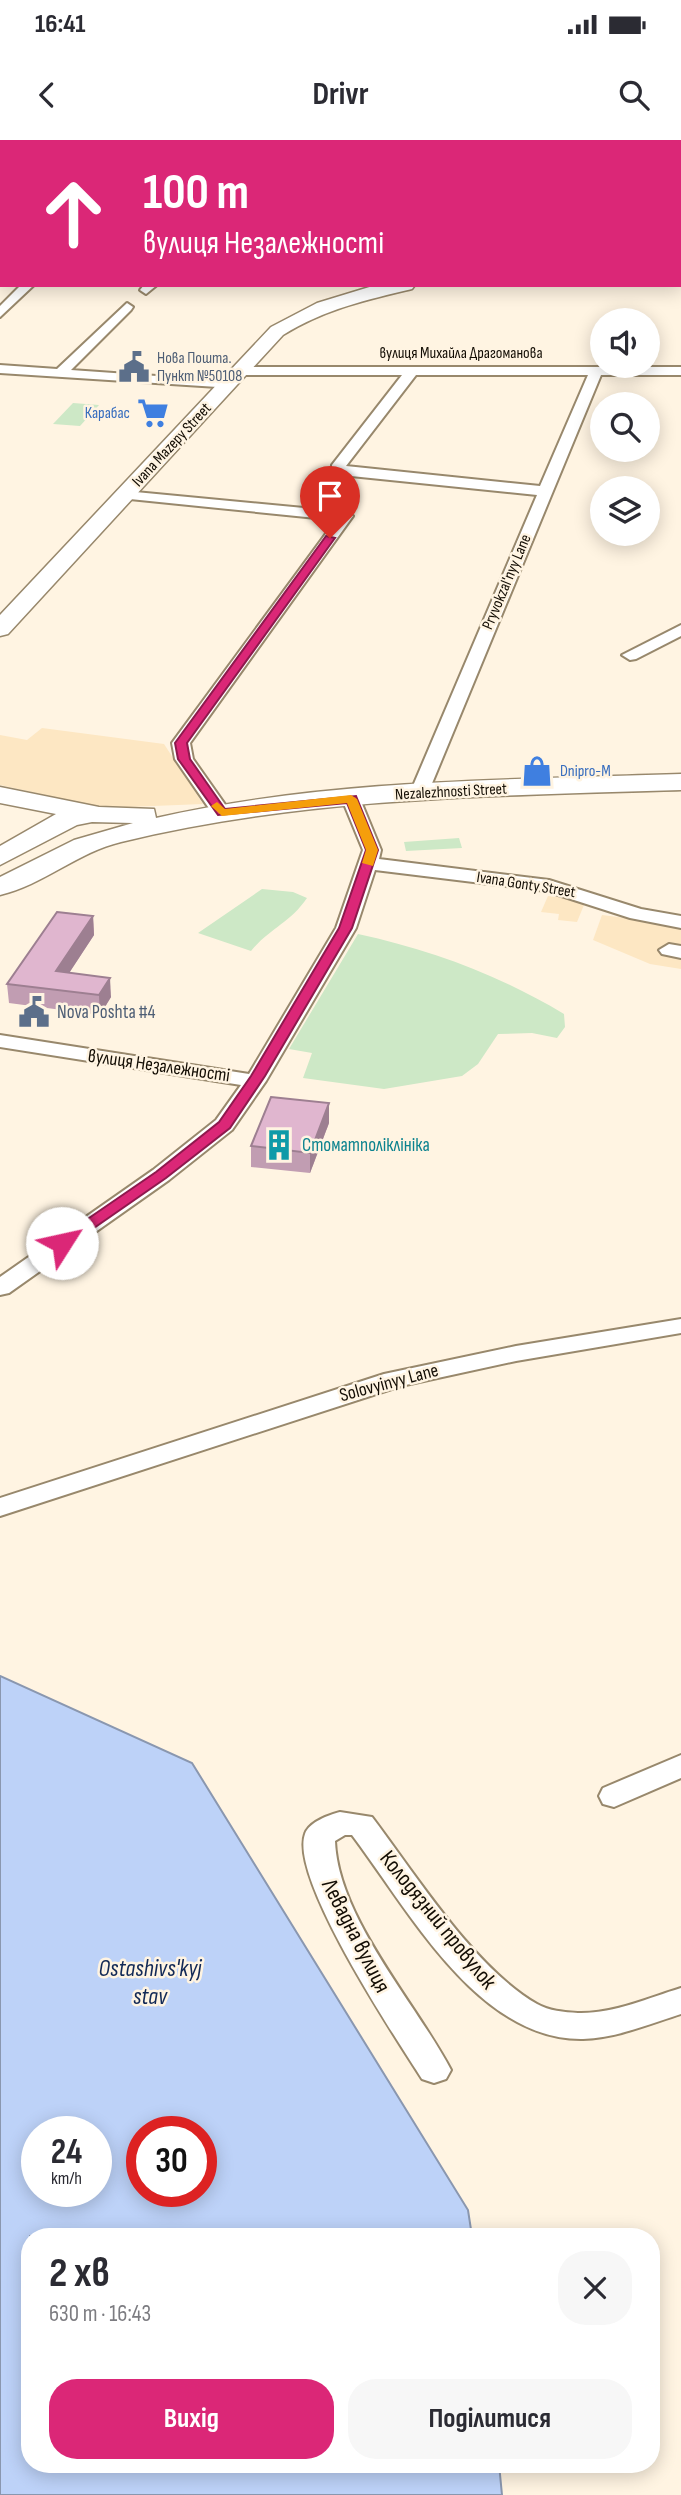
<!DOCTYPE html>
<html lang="uk">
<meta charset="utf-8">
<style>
:root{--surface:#fff;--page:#f7f7f7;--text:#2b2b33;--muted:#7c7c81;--accent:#db2777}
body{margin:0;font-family:"Sofia Sans Condensed",sans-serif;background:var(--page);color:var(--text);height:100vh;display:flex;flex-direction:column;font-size:26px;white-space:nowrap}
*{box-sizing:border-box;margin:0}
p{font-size:23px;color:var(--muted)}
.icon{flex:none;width:38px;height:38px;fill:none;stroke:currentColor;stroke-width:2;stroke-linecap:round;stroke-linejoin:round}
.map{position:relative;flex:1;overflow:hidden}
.details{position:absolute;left:21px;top:2088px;width:639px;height:245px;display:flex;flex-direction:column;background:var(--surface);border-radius:28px;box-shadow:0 4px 18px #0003}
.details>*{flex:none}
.hud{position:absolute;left:0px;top:0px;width:682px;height:147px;box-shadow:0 4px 18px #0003;background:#db2777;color:#fff;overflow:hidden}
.controls{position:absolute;left:590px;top:168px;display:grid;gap:14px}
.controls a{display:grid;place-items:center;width:70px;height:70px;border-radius:50%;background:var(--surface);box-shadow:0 4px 18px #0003;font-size:35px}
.speed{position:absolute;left:21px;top:1976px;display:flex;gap:14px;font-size:35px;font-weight:700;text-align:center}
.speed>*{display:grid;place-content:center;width:91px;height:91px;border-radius:50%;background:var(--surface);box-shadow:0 4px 18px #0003;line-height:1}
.speed small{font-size:18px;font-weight:400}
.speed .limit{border:10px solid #d22;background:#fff;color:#111}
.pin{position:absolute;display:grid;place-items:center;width:60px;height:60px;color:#fff;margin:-72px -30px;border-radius:50% 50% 50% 0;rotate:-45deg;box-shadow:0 0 7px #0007}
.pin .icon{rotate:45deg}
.me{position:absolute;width:77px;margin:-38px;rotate:55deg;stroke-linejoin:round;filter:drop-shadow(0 0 5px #0008)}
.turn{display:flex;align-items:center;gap:24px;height:147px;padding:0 28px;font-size:32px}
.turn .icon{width:91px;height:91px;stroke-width:2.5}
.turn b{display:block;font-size:49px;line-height:60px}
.round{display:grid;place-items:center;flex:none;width:74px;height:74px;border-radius:28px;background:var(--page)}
.head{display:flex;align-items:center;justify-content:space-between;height:119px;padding:0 28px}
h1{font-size:42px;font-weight:700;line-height:52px}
.primary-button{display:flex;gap:14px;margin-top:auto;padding:14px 28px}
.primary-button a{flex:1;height:80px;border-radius:28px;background:var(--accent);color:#fff;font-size:28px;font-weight:700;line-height:80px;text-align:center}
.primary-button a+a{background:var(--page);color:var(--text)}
.status{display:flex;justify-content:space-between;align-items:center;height:49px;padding:0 35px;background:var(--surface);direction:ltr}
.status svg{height:19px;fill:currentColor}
header{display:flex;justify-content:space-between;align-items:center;height:91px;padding:0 28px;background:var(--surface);font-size:32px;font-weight:700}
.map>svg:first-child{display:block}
.built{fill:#fde7c3}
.green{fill:#cde8c6}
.water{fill:#bdd2f8;stroke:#8a97af;stroke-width:2;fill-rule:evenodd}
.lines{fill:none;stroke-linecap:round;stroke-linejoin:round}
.minor-casing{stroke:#98886c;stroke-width:4}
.secondary-casing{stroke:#98886c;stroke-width:3}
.minor{fill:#fff;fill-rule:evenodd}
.secondary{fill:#fff;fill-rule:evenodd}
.wall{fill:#c19db2}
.shaded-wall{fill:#9d7f91}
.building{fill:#e0b6cf;stroke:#9d7f91;stroke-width:2}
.route{fill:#db2777;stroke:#8e194d;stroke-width:2}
.slow{fill:#f59e0b}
.labels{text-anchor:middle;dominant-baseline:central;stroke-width:5;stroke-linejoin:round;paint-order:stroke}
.far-street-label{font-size:16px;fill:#130d04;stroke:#fff4e2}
.far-service-label{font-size:16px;fill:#4e5e75;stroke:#fff4e2;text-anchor:start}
.far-shop-label{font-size:16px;fill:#366cbe;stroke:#fff4e2;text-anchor:end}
.service-label{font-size:19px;fill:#4e5e75;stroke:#fff4e2;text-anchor:start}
.street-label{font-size:19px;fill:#130d04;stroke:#fff4e2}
.culture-label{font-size:19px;fill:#0d838f;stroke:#fff4e2;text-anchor:start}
.near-street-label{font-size:23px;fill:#130d04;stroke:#fff4e2}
.near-water-label{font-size:24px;font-style:italic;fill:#122956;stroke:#fff4e2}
</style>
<div class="status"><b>16:41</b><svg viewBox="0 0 49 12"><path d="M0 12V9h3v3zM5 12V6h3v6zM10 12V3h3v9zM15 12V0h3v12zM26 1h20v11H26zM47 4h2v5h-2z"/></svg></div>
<header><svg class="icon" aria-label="back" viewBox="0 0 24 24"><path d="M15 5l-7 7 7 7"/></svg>Drivr<svg class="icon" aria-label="search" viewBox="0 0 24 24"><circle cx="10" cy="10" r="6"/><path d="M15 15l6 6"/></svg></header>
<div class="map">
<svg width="681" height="2355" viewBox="0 0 681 2355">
<rect width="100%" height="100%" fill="#fff4e2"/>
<!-- built -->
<g class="built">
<path d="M42,588L164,604L203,664L104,668L0,645V595L27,600Z"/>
<path d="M548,756L586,760L577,782L558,780L559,774L541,772Z"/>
<path d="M602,775L681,785V829L650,824L593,800Z"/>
</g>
<!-- green -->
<g class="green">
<path d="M73,263L99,265L80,286L53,284Z"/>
<path d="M459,698L462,708L406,711L404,702Z"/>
<path d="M262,749L293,752L307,758C290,783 270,788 251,811L198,793Z"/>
<path d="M358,794C432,810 499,835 564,874L565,887L557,898L532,893L498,894L478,924L462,936L384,949L303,938L312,913L289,909Z"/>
</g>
<!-- water -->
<path class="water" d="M0,1536L192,1623L468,2070L472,2096H30V2324H499L502,2355H0ZM37,1992H96V2051H37ZM142,1992H201V2051H142Z"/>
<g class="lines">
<defs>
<g id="minor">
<path d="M113,0H145L146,2H114Z"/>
<path d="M199,0H215L198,2Z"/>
<path d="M237,0H255L256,2H238Z"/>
<rect x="0" y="26" width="2" height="6"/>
<rect x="0" y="66" width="2" height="7"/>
<rect x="0" y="98" width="2" height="8"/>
<rect x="0" y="136" width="2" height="8"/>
<path d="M21,145H34L0,177V166Z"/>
<path d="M144,145H157L146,154L140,150Z"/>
<path d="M127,163L133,167L131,170L71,230L228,241L235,245L233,248L0,233V225L57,229Z"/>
<path d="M681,227V235H601L428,653L425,657H413L410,653L537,355L351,336L332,331V325L402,235H241L234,231L241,227ZM416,235H588L540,346L346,326Z"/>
<path d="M125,351L346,372L353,376L190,603L193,619L231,673L229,677H215L175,619L172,603L336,380L120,358L118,355Z"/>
<path d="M681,485V496L636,519L630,520L622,515Z"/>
<path d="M351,653L360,659L381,710L379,719L549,740L641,769L681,776V788L630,778L546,751L375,730L356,788L266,941L232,990L169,1040L9,1153L0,1155V1137L153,1030L216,980L241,945L0,907V895L249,934L336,788L363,710L342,659Z"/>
<path d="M669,804L681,806V818L662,814L659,810Z"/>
<path d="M681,1179V1193L516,1221L401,1246L0,1376V1358L384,1234L516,1206Z"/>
<path d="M681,1615V1638L614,1667L603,1664L599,1656L603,1648Z"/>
<path d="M340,1672L372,1677C416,1735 474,1828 537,1864C549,1871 564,1872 578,1873C613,1874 648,1858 681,1848V1874C649,1884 617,1898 583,1899C478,1901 408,1769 352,1695H345L335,1701C338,1778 416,1863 451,1930L446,1939L434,1943L422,1939C396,1898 289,1738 305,1694C309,1682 329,1675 340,1672Z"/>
</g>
<g id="secondary">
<path d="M376,145H415L412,149C366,160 325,169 283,195L8,494L0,496V475L271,187L317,163Z"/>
<path d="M681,634V650C494,656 304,657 121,702C78,712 43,745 0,755V737L74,700L133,683L92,682L77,685L0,725V706L56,674L0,663V647L99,667L154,669L156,678C328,639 506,640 681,634Z"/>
</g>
</defs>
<!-- minor casing -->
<use href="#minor" class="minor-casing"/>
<!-- secondary casing -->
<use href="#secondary" class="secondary-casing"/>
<!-- minor -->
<use href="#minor" class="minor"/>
<!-- secondary -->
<use href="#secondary" class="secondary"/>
</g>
<!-- wall -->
<g class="wall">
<path d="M93,776L94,795L69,833L111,857L100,875L9,863L7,844Z"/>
<path d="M329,983L310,1033L251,1027V1006Z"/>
</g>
<!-- shaded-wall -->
<g class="shaded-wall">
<path d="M93,776L94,795L58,850L56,831Z"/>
<path d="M110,838L111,857L100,875L99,855Z"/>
<path d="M329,963V983L310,1033V1013Z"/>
</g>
<!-- building -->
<g class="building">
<path d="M57,772L93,776L56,831L110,838L99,855L7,844Z"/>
<path d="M271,957L329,963L310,1013L251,1006Z"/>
</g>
<!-- route -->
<path class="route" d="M326,396L335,398L187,603L190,619L225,669L356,656L378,710L352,788L265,936L230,988L166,1038L68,1106H57V1100L156,1032L219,982L251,936L339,788L366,710L347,663L218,675L178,619L175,603Z"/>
<!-- slow -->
<path class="slow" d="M351,655L357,659L378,710L373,726L362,723L366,710L347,663L222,676L211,666L217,662L225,669Z"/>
<!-- icons -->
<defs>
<symbol id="civic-bare" viewBox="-9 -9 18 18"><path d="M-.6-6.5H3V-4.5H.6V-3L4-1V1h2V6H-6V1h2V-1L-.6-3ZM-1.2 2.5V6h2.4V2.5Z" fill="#5c6f8a" stroke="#fff4e2" stroke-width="2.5" paint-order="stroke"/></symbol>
<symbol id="supermarket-bare" viewBox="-9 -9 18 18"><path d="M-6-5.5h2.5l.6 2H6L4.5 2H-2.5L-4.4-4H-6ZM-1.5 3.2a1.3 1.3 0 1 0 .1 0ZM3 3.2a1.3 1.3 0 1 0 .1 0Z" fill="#3f7fe0" stroke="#fff4e2" stroke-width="2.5" paint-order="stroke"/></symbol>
<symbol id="shop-bare" viewBox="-9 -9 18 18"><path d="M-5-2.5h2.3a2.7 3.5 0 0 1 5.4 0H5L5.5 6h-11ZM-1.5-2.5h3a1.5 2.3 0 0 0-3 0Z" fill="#3f7fe0" stroke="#fff4e2" stroke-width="2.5" paint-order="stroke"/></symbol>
<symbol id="building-bare" viewBox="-9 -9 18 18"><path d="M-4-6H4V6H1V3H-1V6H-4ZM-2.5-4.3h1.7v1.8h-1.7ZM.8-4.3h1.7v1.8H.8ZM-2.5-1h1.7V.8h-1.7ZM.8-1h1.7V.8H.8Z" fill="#0f9aa8" stroke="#fff4e2" stroke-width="2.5" paint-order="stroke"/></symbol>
</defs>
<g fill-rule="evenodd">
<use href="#civic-bare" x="112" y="205" width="44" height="44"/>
<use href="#supermarket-bare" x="131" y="251" width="44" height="44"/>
<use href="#shop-bare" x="515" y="609" width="44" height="44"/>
<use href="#civic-bare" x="12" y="850" width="44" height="44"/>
<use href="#building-bare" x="257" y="983" width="44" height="44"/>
</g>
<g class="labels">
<!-- far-street labels -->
<g class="far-street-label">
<text x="461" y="213">вулиця Михайла Драгоманова</text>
<text transform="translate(172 305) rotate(-47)">Ivana Mazepy Street</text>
<text transform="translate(507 442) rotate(-67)">Pryvokzalʹnyy Lane</text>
<text transform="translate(451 652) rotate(-3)">Nezalezhnosti Street</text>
<text transform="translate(526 745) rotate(9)">Ivana Gonty Street</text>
</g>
<!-- far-service labels -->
<g class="far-service-label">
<text x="157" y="218">Нова Пошта.<tspan x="157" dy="18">Пункт №50108</tspan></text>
</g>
<!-- far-shop labels -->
<g class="far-shop-label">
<text x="130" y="273">Карабас</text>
<text x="560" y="631" text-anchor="start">Dnipro-M</text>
</g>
<!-- service labels -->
<g class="service-label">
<text x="57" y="872">Nova Poshta #4</text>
</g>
<!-- street labels -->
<g class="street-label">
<text transform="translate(159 926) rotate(8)">вулиця Незалежності</text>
<text transform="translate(389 1243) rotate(-15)">Solovyinyy Lane</text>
</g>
<!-- culture labels -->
<g class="culture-label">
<text x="302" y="1005">Стоматполіклініка</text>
</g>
<!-- near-street labels -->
<g class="near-street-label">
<text transform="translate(438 1780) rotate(51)">Колодязний провулок</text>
<text transform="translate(356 1796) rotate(63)">Левадна вулиця</text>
</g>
<!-- near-water labels -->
<g class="near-water-label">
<text x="150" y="1828">Ostashivs'kyj<tspan x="150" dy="28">stav</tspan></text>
</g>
</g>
</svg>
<div class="controls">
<a><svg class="icon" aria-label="sound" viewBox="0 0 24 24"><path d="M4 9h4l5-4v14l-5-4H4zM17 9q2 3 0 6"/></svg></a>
<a><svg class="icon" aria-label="search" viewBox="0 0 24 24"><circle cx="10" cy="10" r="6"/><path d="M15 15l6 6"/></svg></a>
<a><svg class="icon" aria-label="layers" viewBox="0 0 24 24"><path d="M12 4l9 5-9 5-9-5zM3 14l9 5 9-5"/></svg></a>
</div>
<div class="speed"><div>24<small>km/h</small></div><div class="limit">30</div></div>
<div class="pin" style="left:330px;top:398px;background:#d93025"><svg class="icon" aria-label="arrive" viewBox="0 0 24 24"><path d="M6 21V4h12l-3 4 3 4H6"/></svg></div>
<svg class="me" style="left:62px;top:1103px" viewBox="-20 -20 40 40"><circle r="19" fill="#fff"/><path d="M0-13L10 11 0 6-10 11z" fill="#db2777"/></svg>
<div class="hud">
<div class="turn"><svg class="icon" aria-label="ahead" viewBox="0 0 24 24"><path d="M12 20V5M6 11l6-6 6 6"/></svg><div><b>100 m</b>вулиця Незалежності</div></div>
</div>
<section class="details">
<div class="head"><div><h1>2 хв</h1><p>630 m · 16:43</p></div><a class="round"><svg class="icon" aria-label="close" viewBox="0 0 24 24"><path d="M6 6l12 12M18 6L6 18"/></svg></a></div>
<div class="primary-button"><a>Вихід</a><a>Поділитися</a></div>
</section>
</div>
